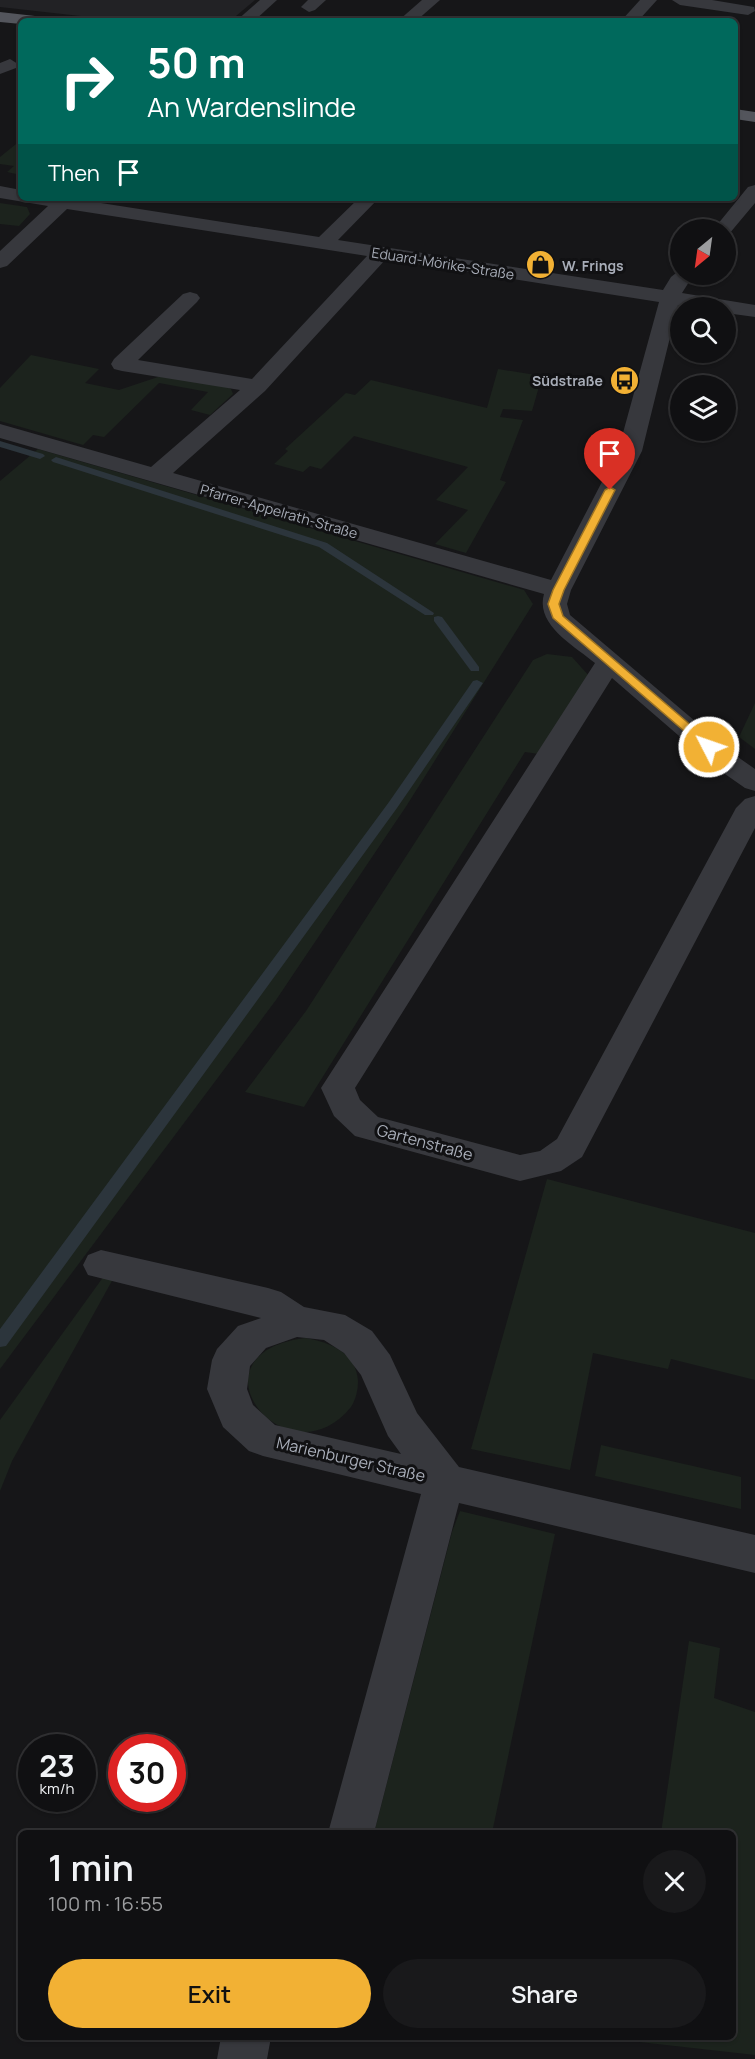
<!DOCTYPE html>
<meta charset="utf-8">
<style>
:root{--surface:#101012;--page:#19191b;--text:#f1f3f6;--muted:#9c9d9f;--line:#303032;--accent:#f2b134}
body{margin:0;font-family:Manrope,sans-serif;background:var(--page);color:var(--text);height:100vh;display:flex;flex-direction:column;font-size:22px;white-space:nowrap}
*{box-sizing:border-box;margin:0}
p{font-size:20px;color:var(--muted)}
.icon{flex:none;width:33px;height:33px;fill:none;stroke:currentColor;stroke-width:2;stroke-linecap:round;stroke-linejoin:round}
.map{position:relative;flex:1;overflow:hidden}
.details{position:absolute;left:18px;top:1830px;width:718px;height:210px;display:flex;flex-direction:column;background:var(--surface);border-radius:9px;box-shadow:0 2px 4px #0004,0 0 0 2px var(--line)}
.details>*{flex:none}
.guide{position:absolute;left:18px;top:18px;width:720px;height:183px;border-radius:9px;box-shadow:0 2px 4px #0004,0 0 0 2px var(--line);background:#00695c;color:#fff;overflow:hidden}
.needle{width:39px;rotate:209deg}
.tools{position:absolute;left:670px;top:219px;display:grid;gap:12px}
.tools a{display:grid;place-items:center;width:66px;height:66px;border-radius:50%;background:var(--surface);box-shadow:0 2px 4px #0004,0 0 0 2px var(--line);font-size:30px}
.speed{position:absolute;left:18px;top:1734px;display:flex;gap:12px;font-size:30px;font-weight:700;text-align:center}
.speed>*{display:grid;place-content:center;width:78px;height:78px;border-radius:50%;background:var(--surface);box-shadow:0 2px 4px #0004,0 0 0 2px var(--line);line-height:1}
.speed small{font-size:15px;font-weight:400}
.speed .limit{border:9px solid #d22;background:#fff;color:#111}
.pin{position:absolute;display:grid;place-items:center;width:51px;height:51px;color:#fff;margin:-62px -26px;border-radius:50% 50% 50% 0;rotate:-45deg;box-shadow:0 0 6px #0007}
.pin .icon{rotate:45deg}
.me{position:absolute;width:66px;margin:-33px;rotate:311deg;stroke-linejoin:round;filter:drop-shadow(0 0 4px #0008)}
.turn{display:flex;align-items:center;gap:21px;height:126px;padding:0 30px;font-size:27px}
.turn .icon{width:78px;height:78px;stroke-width:2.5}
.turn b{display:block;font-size:42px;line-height:51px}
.then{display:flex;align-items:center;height:57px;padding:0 30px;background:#0003;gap:12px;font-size:22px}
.round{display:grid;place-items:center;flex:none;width:63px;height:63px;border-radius:32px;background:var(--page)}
.headline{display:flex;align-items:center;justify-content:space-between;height:102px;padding:0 30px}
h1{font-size:36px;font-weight:600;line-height:45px}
.primary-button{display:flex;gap:12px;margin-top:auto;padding:12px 30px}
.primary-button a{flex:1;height:69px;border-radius:36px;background:var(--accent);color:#111;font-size:24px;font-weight:600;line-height:69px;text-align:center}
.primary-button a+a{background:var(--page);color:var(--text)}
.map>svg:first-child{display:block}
.built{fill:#222225}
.green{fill:#1c231d}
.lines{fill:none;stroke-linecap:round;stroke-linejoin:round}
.stream{fill:#2c353c;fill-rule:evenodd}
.minor{fill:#37383d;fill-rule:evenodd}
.major{fill:#53555c;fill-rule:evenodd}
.route{fill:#f2b134;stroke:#9d7322;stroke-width:1.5}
.labels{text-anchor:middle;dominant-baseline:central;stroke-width:6;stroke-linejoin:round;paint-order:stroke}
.far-street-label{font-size:14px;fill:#a8adb8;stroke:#111113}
.far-poi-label{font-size:14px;font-weight:bold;fill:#a8adb8;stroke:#111113;text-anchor:start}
.street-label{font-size:16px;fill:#a8adb8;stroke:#111113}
</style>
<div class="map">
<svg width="755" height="2059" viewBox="0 0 755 2059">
<rect width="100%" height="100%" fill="#161618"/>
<!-- built -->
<path class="built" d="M0,0H255L230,21H125L0,7Z"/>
<!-- green -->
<g class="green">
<path d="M21,140V146L17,149L21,150V175L7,172L14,166L0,164V157Z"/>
<path d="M0,203L27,207L30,214L19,226L0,224Z"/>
<path d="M31,355L99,369L85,383L119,390L164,375L224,386L231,389L233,394L210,415L191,410L208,392L159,383L104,437L93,435L83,445L0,421V388Z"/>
<path d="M498,369L542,376L532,411L503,409L500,417L523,420L500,480L506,482L466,553L435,544L468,510L436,500L468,467L354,436L321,469L310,466L303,472L274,464L288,451L285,449L346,393L355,395L371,380L487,408Z"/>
<path d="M38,449L524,590L533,604L407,805L276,1000L0,1369V481Z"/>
<path d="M547,654L572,657L590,677L539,754L525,752L304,1107L245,1092L306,1011L533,660Z"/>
<path d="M755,703V749L739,737Z"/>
<path d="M547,1179L755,1233V1380L671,1359L668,1369L593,1353L570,1470L471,1449Z"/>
<path d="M104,1276L113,1279L12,1461L0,1491V1420Z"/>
<path d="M305,1338C329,1342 356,1352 358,1381C358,1390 356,1399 351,1407C287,1486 182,1354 305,1338Z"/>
<path d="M601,1445L741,1477V1509L595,1476Z"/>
<path d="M460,1511L555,1534L492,1833H374L452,1532Z"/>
<path d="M689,1641L720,1648L714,1698L755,1712V2055L595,2037H734V1833H661Z"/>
</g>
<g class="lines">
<!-- stream -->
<g class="stream">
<path d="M0,441L43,454L45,456L40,459L0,447Z"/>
<path d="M56,457L327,543L434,613L433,615H425L319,547L53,462L51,460Z"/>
<path d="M438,616L442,617L479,667V671H471L434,621V617Z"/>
<path d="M477,680L483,683L397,808L6,1346L0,1347V1329L389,802L473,681Z"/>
</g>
<!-- minor -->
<g class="minor">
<path d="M260,0H277L254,21H236Z"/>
<path d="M308,0H326L315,10L309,12L301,7Z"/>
<path d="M422,0H440L416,21H398Z"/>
<path d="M640,0H657L638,21H621Z"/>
<path d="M672,0H712L754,7L755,11L748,15L680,5Z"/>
<path d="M10,59L18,64L16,68L0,74V63Z"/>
<path d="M755,185V203L729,234L726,235V230H713L748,187Z"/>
<path d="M0,186L21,190V198H69L319,237L359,198H379L338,240L663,290L671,277L681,269V274H694L682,293L755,305V317L726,313V308L678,305L642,451L571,590L567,604L570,615L735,755L755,769V791L745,788L715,767L612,678L355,1088L360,1100L378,1117L520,1155L540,1151L557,1139L736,808L745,799L755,796V828L582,1157L561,1171L520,1181L355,1136L334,1116L321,1088L595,663C575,646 535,625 544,594L0,438V424L151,467L240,390L122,371L114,369L111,364L114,359L183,294L190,292L197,294L200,298L197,302L138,360L252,379L367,256L67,209L7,266L0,268V251L48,206L0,198ZM386,259L659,302L618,451L551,580L173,473L265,391Z"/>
<path d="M101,1250L268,1288L281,1292L304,1307L345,1315L372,1331L390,1355L417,1413L459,1467L755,1535V1573L459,1503L374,1833H328L421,1494L263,1456L249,1451L223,1427L207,1389L212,1360L217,1349L238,1326L261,1318L88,1275L83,1265L88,1255ZM297,1337L324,1340L344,1353L361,1375L388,1436L401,1454L275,1425L253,1405L247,1389L250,1366L266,1348Z"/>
<path d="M221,2037H271L267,2059H217Z"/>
</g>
<!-- major -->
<g class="major">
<path d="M0,12L35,16L43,21H21V24L0,22Z"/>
<path d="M735,109L755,112V122L735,119Z"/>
</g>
</g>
<!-- route -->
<path class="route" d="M610,487L615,490L564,590L559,604L563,616L713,744V749H705L553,618L548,604L553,590L605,490Z"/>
<!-- icons -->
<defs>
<symbol id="shop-disc" viewBox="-11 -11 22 22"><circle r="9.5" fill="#f2b134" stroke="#111113"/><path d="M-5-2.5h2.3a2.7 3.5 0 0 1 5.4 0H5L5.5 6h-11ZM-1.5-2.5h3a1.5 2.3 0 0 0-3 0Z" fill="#111"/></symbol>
<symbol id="bus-disc" viewBox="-11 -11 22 22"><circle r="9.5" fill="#f2b134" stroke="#111113"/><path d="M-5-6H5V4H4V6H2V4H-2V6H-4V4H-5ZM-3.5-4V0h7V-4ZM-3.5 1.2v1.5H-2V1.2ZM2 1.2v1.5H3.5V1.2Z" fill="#111"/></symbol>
</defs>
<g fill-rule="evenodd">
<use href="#shop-disc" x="524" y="248" width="33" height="33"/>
<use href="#bus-disc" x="608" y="364" width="33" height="33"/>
</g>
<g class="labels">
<!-- far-street labels -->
<g class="far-street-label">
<text transform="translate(443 263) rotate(9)">Eduard-Mörike-Straße</text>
<text transform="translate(279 511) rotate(16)">Pfarrer-Appelrath-Straße</text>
</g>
<!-- far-poi labels -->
<g class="far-poi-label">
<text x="562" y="265">W. Frings</text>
<text x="603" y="380" text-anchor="end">Südstraße</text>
</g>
<!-- street labels -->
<g class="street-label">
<text transform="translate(425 1142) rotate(15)">Gartenstraße</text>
<text transform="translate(351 1459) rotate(13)">Marienburger Straße</text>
</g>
</g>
</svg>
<div class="tools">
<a><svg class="needle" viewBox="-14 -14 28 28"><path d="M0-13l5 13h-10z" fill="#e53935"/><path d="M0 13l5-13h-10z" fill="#9c9d9f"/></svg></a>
<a><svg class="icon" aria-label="search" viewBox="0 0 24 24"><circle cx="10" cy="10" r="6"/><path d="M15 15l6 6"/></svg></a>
<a><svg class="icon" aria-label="layers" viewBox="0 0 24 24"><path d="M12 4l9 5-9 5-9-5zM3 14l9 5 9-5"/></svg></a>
</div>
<div class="speed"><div>23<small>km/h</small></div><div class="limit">30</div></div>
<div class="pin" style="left:610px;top:490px;background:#d93025"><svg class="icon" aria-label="arrive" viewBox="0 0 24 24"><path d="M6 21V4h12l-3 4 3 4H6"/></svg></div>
<svg class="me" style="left:709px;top:747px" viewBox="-20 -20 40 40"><circle r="17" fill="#f2b134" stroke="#fff" stroke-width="3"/><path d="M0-11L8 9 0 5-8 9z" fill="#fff"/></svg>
<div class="guide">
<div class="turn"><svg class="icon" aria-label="right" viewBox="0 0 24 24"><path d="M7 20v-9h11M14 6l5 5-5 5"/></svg><div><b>50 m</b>An Wardenslinde</div></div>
<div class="then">Then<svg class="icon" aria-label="arrive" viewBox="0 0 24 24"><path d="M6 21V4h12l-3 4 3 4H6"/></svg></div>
</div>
<section class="details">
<div class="headline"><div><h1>1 min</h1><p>100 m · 16:55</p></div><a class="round"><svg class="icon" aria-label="close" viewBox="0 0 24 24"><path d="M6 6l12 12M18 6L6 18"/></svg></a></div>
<div class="primary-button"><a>Exit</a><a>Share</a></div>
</section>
</div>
